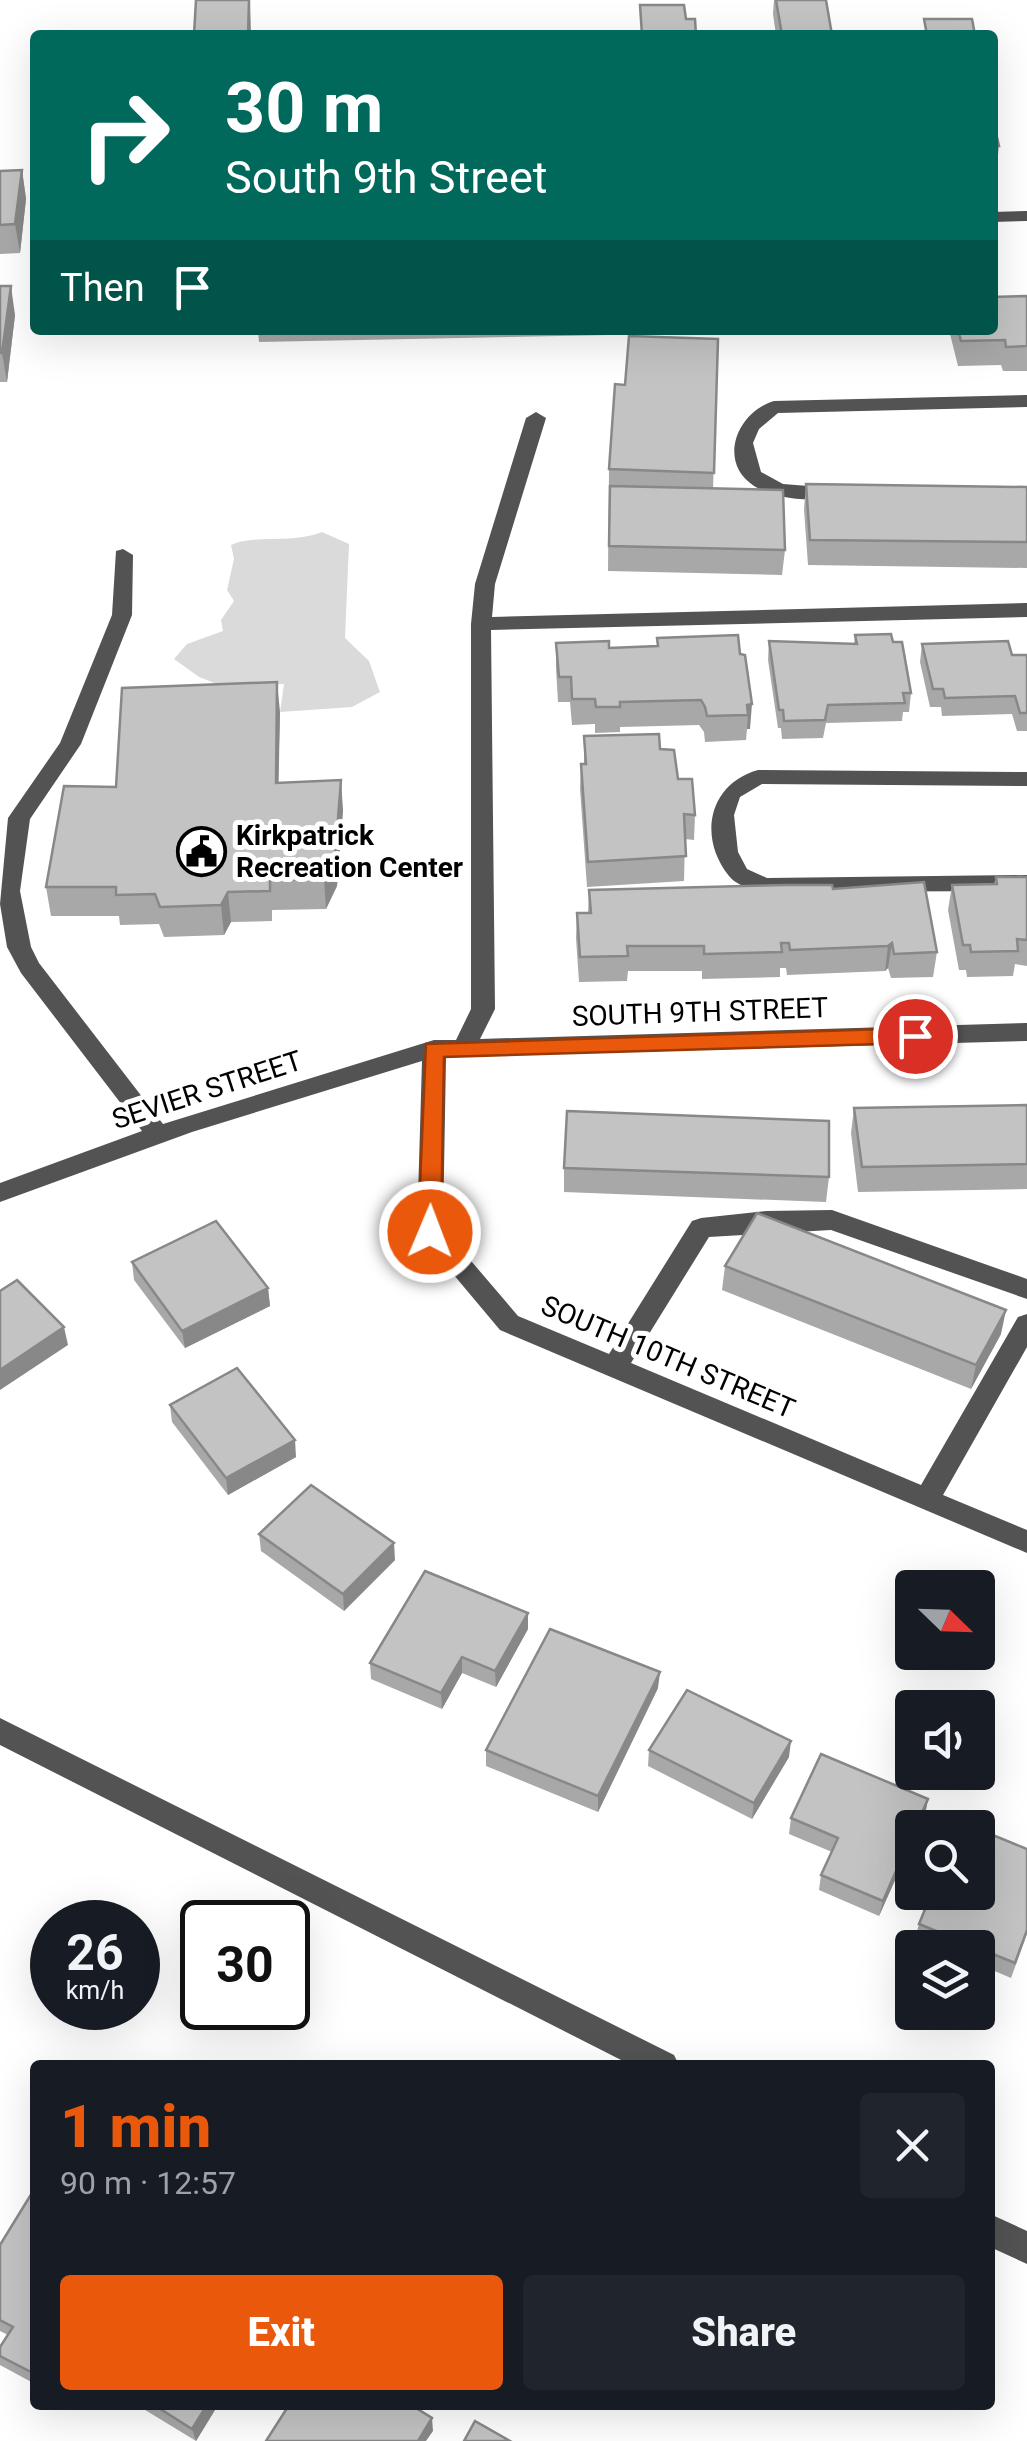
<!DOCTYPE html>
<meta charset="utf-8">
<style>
:root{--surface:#171b24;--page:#20242c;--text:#f1f3f6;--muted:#9ea1a6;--accent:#ea580c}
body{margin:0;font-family:Roboto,sans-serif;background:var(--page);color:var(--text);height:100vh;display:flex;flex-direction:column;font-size:38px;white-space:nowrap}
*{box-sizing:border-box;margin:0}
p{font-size:32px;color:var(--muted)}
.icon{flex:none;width:55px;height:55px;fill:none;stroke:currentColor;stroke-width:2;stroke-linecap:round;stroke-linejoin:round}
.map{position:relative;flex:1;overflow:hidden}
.panel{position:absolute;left:30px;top:2060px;width:965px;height:350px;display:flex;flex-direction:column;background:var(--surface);border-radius:10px;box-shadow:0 10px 40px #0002}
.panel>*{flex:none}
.top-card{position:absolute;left:30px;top:30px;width:968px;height:305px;border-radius:10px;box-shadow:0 10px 40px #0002;background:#00695c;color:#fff;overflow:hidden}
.needle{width:65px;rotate:113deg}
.buttons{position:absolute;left:895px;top:1570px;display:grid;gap:20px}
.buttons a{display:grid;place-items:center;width:100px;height:100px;border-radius:10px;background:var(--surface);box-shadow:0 10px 40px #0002;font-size:50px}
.speed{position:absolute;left:30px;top:1900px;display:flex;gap:20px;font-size:50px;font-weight:700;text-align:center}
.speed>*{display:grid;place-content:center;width:130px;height:130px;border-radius:50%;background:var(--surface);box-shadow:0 10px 40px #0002;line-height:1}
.speed small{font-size:25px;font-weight:400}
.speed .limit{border:5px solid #111;border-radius:15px;background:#fff;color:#111}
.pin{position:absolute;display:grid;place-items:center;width:85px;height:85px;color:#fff;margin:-42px;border:5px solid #fff;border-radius:50%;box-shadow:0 2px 10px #0007}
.me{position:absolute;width:110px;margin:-55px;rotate:1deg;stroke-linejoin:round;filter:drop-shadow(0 0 8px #0008)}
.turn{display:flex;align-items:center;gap:35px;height:210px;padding:0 30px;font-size:45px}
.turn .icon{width:130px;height:130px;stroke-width:2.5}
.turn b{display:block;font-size:70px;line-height:85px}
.then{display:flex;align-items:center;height:95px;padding:0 30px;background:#0003;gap:20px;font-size:38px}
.round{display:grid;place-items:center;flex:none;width:105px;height:105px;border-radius:10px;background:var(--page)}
.headline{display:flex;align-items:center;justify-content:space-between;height:170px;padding:0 30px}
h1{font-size:60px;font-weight:800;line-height:75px;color:var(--accent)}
.primary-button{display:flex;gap:20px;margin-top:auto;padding:20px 30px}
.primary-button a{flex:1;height:115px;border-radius:10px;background:var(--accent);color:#fff;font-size:40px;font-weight:800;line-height:115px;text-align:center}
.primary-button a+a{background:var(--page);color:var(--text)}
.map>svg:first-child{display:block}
.green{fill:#dadada}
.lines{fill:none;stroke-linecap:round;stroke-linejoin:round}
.minor{fill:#535353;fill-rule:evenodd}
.wall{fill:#a8a8a8}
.shaded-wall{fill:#888}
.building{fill:#c3c3c3;stroke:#888;stroke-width:2.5}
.route{fill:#ea580c;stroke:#983908;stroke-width:2.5}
.labels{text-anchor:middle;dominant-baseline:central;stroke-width:10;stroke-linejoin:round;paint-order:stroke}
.poi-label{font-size:28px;font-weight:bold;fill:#000;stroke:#fff;text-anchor:start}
.street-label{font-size:28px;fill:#000;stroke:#fff}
</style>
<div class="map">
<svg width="1027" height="2441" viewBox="0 0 1027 2441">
<rect width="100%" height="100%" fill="#fff"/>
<!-- green -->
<path class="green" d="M322,532L349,544L345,638L369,661L380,692L352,707L280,712L284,684L222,686L199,677L174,659L187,644L223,631L221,620L234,601L227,590L234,559L231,545C254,534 293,544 322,532Z"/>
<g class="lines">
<!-- minor -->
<g class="minor">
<path d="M1027,211V221L992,222V212Z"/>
<path d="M1027,395V407L778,413L759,429L753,443L761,472L783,484L846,489V497L839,499C811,500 779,501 754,486C717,462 737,412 774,401Z"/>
<path d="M536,412L546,418L495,584L492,617L1027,603V617L491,630L495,1009L480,1039L1027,1023V1041L446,1057L443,1228L518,1316L609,1354L692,1221L701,1218L766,1211L832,1210L1027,1279V1299L831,1230L709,1237L631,1363L921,1485L1018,1317L1027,1314V1347L943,1495L1027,1530V1553L500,1330L417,1231L422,1061L192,1132L0,1202V1183L142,1131L21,973L7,947L0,904L8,818L60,743L112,615L116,551L123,549L133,555L132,615L81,744L30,819L20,891L31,947L39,963L163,1124L434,1040H456L471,1009V624L475,584L526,418Z"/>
<path d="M758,770L1027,772V786L762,784L740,797L734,815L738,852L747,869L767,878L1027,875V891L756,892C747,887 735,884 729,876C698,838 708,784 758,770Z"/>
<path d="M0,1718L674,2055L679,2065H631L0,1745Z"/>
<path d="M990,2214L1027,2231V2264L990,2247Z"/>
</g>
</g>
<!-- wall -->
<g class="wall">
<path d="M774,0H826L832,35H776L773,14Z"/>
<path d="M992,116L999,146L997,164H992Z"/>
<path d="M22,170L26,199L20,253L0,254V171Z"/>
<path d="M0,286L15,315L7,382H0Z"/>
<path d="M1027,296V371H1003L1001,365L958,366L949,330H992Z"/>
<path d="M258,330H610V335L259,342Z"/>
<path d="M718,339L713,489L785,550L782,575L608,571L609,469L625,385Z"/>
<path d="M806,484L1027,487V568L808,565L804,509Z"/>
<path d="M738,635L750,729H747L746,740L705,742L704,732L699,725L620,727V732L595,733V724L572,725L570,702H558L556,668V643L609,648L657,646V638Z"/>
<path d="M855,635L911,693L909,712H903L902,721L826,723L823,738L782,739L781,728H778L768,660L769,641L854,644Z"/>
<path d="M922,644L1012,655H1027V731H1017L1012,714L942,716L941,707H930L920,662Z"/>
<path d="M280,712L278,782L343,810L337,886L326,909L272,910V921L231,922L224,935L164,937L159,924L120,925L119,916H51L46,887L116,787Z"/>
<path d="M584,736L660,749L695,815L694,840L685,839L684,881L587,887L580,789L581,764H584Z"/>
<path d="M996,877H1027V966L1015,964L1013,976L967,977L966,970H959L948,910L952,885L994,884Z"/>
<path d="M833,889L937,952L933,977L891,978L888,968L885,971L787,975L786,968H780V977L702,979V971H628L627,981L579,982L576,938L577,913H588L589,890Z"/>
<path d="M1027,1105V1189L858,1192L851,1133L854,1108Z"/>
<path d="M564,1168L829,1177L826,1202L564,1192Z"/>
<path d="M132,1262L268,1288L270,1306L185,1348L134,1280Z"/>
<path d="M725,1266L1001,1334L971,1389L722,1290Z"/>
<path d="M170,1405L296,1457L228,1495L172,1422Z"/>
<path d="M259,1534L395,1560L344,1611L261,1551Z"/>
<path d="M528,1629L496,1687L462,1673L442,1709L371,1679L370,1663Z"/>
<path d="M658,1688L598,1812L486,1766V1750Z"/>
<path d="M649,1750L789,1757L752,1819L648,1766Z"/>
<path d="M928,1799L925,1815L912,1828V1842L879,1916L819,1890L821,1875L832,1852L789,1834L791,1818Z"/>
<path d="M1027,1849V1934L1011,1978L978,1964V1948H936L915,1939L919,1924Z"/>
<path d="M35,2188V2384L0,2365V2347L8,2335L0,2331V2245Z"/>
<path d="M137,2405H218L196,2441Z"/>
</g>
<!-- shaded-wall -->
<g class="shaded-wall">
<path d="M250,0L251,35H248Z"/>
<path d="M22,170L26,199L20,253L15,224Z"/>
<path d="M11,286L15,315L7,382L2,353Z"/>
<path d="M277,682L280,712L278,812L276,783Z"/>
<path d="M752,704L750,729H747L748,715L747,705Z"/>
<path d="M341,780L343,810L337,886L326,909L324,879Z"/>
<path d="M228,892L231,922L224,935L221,905Z"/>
<path d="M892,943L888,968L885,971L888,946Z"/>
<path d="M268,1288L270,1306L185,1348L182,1331Z"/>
<path d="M1006,1310L1001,1334L971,1389L976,1365Z"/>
<path d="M64,1327L68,1345L0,1390V1370Z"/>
<path d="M295,1440L296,1457L228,1495L226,1478Z"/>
<path d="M394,1543L395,1560L344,1611L343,1594Z"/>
<path d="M528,1613V1629L496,1687L495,1671Z"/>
<path d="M462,1657V1673L442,1709L441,1693Z"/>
<path d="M660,1672L658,1688L598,1812V1796Z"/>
<path d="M791,1741L789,1757L752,1819L754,1803Z"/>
<path d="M928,1799L925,1815L919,1828H915Z"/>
<path d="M912,1834V1842L879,1916L883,1901Z"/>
<path d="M207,2405H218L196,2441L192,2429Z"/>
<path d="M432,2418L433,2431L426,2441H418Z"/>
</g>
<!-- building -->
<g class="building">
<path d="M196,0H249L248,35H194Z"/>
<path d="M776,0H826L832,35H782Z"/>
<path d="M640,5H684L686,19H695L696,35H642Z"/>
<path d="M924,19H972L975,35H927Z"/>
<path d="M992,116L999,146H992Z"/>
<path d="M22,170L15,224L0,225V171Z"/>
<path d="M0,286H11L2,353H0Z"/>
<path d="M1027,296V346L1006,347L1005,340L961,341L958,330H992V297Z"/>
<path d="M629,336L718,339L714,473L609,469L615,384L625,385Z"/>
<path d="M806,484L1027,487V542L810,540Z"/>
<path d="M610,486L783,490L785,550L609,546Z"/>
<path d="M891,634L893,642H902L911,693H903L905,703L828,705L825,720L784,721L783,710H779L769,641L857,644L855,635Z"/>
<path d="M738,635L740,654L745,655L752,704L747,705L748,715L707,716L705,707L701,700L620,702V707H596L595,699H572L571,677H559L556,643L609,641V648L658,646L657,638Z"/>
<path d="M1008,641L1012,655H1027V713H1020L1015,696L945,698L943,689H933L922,644Z"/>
<path d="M277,682L276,783L341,780L335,856L324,879L270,880V891L228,892L221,905L160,907L155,894L116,895V887H46L64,786L116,787L122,688Z"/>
<path d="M659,734L660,749L674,750L678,779H692L695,815L684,814L686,856L588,862L581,764H586L584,736Z"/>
<path d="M996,877H1027V940L1017,939L1018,951L971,952L970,945H963L952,885L997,884Z"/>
<path d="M924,882L937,952L894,954L892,943L888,946L790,950L789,943H781L782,952L704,954V946H627L628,956L580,957L577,913H591L589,890L785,885H832L833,889Z"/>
<path d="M1027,1105V1164L862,1167L854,1108Z"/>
<path d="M567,1111L829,1121V1177L564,1168Z"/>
<path d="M757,1213L1006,1310L976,1365L725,1266Z"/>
<path d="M216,1221L268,1288L182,1331L132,1262Z"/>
<path d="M17,1280L64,1327L0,1370V1291Z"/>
<path d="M237,1368L295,1440L226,1478L170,1405Z"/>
<path d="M311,1485L394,1543L343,1594L259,1534Z"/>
<path d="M425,1571L528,1613L495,1671L462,1657L441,1693L370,1663Z"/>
<path d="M550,1629L660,1672L598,1796L486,1750Z"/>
<path d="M687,1690L791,1741L754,1803L649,1750Z"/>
<path d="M821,1754L928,1799L915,1828H912V1834L883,1901L821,1875L838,1838L791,1818Z"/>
<path d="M961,1823L973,1828H959Z"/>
<path d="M978,1829L1027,1849V1930L1015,1963L919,1924L932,1892H978Z"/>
<path d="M35,2188V2374L0,2356V2347L13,2327L0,2320V2245Z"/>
<path d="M154,2405H207L192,2429Z"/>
<path d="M289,2405H411L432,2418L418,2441H266Z"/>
<path d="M475,2421L510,2441H464Z"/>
</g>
<!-- route -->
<path class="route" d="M915,1028L926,1036L915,1043L444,1057L441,1232L430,1240L418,1232L426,1044Z"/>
<!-- icons -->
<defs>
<symbol id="civic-ring" viewBox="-11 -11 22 22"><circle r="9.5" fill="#fff" stroke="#000" stroke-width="1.5"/><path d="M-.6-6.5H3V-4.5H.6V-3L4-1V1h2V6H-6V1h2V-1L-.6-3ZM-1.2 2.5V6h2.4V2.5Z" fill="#000"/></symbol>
</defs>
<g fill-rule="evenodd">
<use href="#civic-ring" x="174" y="824" width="55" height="55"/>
</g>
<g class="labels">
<!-- poi labels -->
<g class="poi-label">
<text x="236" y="835">Kirkpatrick<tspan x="236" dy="32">Recreation Center</tspan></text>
</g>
<!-- street labels -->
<g class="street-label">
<text transform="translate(700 1012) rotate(-2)">SOUTH 9TH STREET</text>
<text transform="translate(207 1090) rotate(-18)">SEVIER STREET</text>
<text transform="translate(668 1357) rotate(23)">SOUTH 10TH STREET</text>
</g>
</g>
</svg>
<div class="buttons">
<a><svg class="needle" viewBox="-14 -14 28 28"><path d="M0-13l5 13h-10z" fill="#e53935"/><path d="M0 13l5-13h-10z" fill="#9ea1a6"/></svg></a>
<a><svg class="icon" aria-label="sound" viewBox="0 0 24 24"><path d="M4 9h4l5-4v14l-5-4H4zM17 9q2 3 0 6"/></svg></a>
<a><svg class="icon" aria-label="search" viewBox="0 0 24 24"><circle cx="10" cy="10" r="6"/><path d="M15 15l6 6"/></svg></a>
<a><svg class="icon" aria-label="layers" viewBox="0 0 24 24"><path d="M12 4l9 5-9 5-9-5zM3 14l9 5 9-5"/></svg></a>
</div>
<div class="speed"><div>26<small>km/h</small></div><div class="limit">30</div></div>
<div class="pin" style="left:915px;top:1036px;background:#d93025"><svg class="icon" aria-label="arrive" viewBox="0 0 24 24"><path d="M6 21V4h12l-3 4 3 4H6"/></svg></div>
<svg class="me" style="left:430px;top:1232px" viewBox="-20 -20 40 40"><circle r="17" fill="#ea580c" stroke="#fff" stroke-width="3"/><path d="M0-11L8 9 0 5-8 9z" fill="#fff"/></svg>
<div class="top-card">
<div class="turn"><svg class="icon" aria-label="right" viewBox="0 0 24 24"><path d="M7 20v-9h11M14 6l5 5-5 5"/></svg><div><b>30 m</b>South 9th Street</div></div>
<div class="then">Then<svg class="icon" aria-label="arrive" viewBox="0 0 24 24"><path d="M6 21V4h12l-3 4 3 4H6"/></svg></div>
</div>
<section class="panel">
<div class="headline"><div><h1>1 min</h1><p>90 m · 12:57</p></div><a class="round"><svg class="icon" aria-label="close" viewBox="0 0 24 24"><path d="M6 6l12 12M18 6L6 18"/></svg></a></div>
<div class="primary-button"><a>Exit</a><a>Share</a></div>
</section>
</div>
